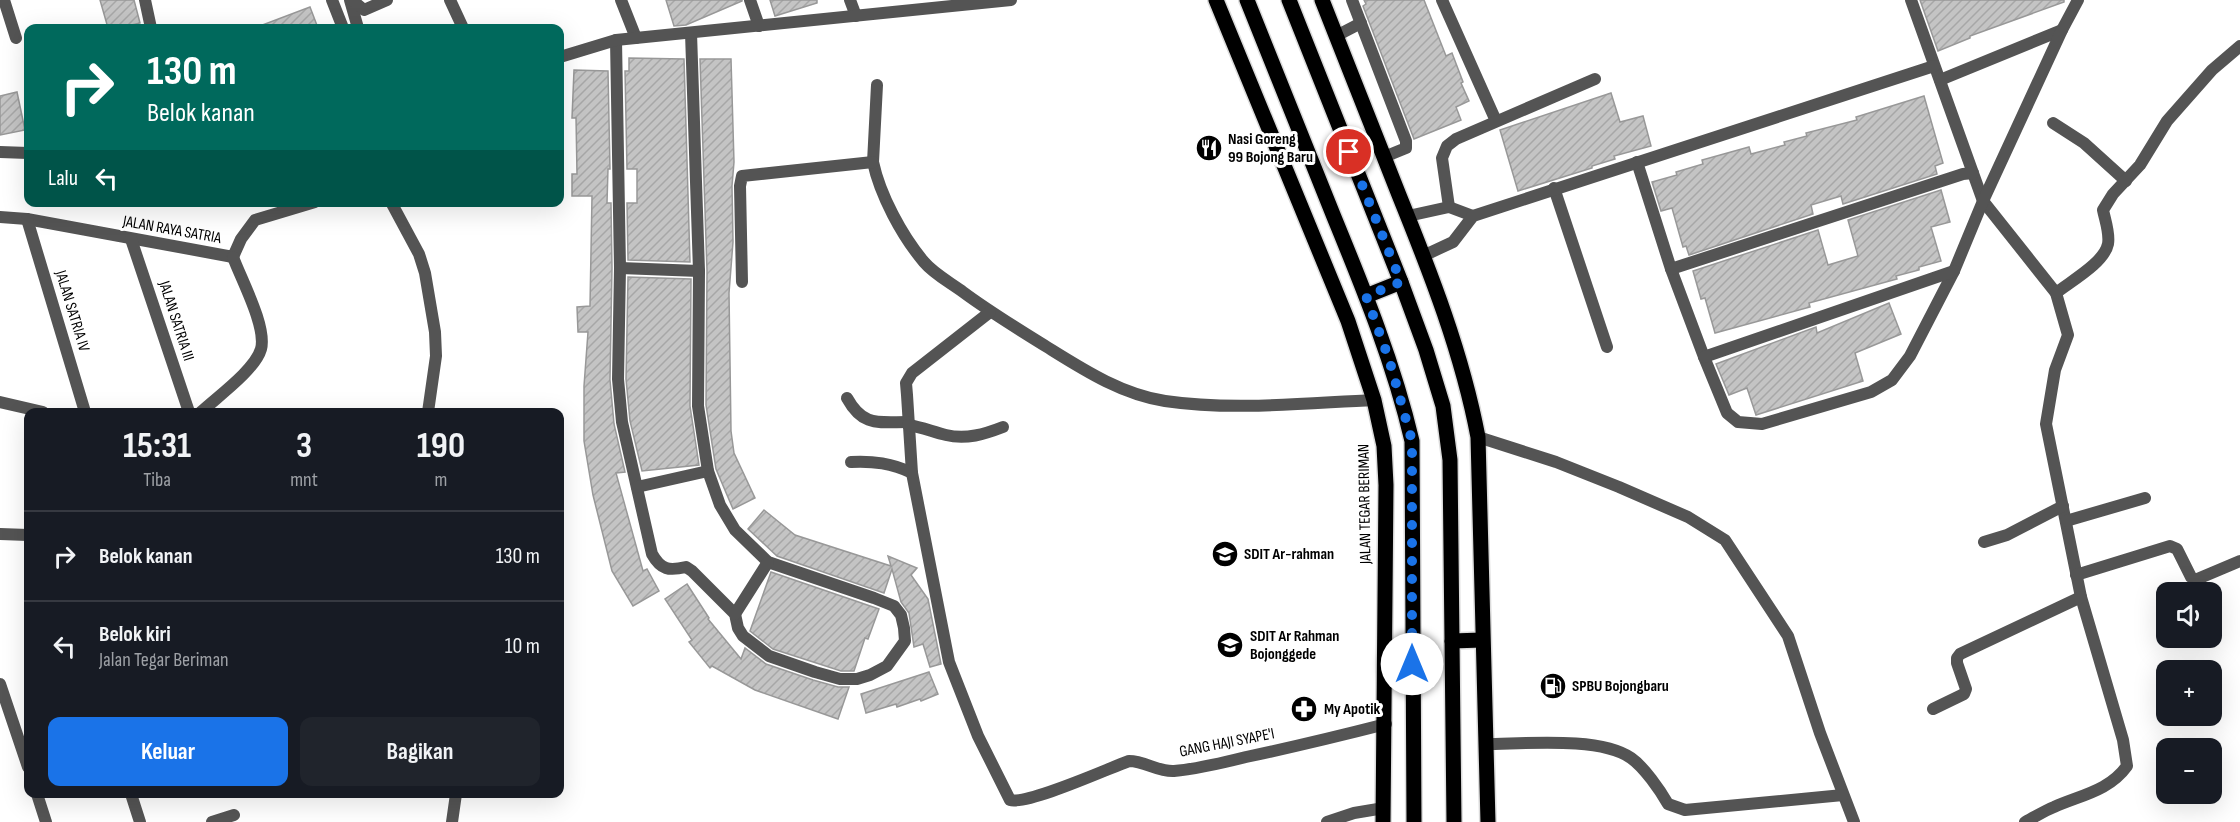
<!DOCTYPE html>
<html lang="id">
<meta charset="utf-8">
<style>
:root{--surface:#171b24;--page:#20242c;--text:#f1f3f6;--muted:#9ea1a6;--line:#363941;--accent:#1a73e8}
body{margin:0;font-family:"Sofia Sans Condensed",sans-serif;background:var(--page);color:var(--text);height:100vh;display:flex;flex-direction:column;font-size:22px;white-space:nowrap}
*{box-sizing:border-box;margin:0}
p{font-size:20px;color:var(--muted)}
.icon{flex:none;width:33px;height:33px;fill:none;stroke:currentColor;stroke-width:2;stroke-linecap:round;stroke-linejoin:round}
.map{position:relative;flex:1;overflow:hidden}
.side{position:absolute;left:24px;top:408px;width:540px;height:390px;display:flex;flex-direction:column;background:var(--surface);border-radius:12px;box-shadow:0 6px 24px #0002}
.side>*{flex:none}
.hud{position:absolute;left:24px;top:24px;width:540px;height:183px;border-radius:12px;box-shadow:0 6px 24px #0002;background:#00695c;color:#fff;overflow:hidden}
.tools{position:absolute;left:2156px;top:582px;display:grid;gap:12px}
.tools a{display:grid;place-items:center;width:66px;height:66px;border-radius:12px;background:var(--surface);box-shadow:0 6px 24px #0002;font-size:30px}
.pin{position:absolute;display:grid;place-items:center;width:51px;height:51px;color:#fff;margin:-26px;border:3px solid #fff;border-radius:50%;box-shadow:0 2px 6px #0007}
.me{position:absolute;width:66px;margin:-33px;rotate:0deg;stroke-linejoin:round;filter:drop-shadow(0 0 4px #0008)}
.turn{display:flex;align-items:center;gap:21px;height:126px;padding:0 24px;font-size:27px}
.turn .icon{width:78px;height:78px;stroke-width:2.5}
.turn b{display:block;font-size:42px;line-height:51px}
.then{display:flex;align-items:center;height:57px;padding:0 24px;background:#0003;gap:12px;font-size:22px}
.eta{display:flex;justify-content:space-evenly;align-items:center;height:102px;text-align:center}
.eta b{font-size:36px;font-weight:700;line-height:42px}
.action{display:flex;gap:12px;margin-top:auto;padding:12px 24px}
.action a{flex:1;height:69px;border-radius:12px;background:var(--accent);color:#fff;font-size:24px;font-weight:700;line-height:69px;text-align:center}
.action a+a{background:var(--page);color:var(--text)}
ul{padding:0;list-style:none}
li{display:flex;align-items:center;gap:18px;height:90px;padding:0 24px;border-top:2px solid var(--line)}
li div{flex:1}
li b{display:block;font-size:22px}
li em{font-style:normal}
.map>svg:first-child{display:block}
.building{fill:url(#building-hatch);stroke:#989898;stroke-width:1.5}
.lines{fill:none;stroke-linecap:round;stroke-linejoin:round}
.primary-casing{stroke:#dbdbdb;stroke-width:18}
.street{stroke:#545454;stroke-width:12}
.primary{stroke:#000;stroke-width:15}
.route{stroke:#1a73e8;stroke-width:10;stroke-dasharray:0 18}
.labels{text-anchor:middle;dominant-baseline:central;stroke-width:6;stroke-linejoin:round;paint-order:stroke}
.poi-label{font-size:16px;font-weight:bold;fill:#000;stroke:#fff;text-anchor:start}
.street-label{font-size:16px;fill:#000;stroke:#fff}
</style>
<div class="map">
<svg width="2240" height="822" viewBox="0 0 2240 822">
<defs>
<pattern id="building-hatch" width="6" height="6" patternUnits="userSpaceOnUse" patternTransform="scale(1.5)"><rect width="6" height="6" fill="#c4c4c4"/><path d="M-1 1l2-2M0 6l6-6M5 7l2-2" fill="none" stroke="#a7a7a7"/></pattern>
</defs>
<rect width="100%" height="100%" fill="#fff"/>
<!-- building -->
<g class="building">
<path d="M100,0H134L140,23L120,28H108Z"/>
<path d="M666,0H742V1L686,25L674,26Z"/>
<path d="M770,0H817V3L775,16Z"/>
<path d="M1364,0H1424L1446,56L1452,53L1463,82L1461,83L1469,101L1456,107L1461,120L1414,139L1363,6L1366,4Z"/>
<path d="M1920,0H2064V2L1970,36V38L1938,51Z"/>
<path d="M310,7L318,28H258L257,27Z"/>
<path d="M629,58L684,59L690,262L628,260L627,203H637V169H627L625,71H629Z"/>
<path d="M700,59H731L734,162L732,186L733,242L729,293L731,431L734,453L755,498L733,509L716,469L706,405L707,271Z"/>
<path d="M574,70L608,71L610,169H608L607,203H611L612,268L610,380L614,424L625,472L616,473L643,571L647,569L659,591L633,606L612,571L593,495L584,441V386L588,332H578L577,307L590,306L592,196H572V174H577L576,118H572Z"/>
<path d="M17,92L25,130L0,135V96Z"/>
<path d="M1611,93L1620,122L1643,116L1651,146L1614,156L1615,159L1592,166V168L1518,191L1500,130Z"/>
<path d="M1924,96L1943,163L1935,166L1937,174L1843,204L1841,196L1811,205L1813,214L1689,255L1686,246L1683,247L1672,208L1661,211L1652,182L1677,175L1676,172L1703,164L1702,160L1749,147L1751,154L1785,145L1784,142L1807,136L1806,133L1857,120L1856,117Z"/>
<path d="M1941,190L1950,222L1931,227L1941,261L1919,267V270L1896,276L1897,279L1809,303L1810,307L1715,333L1705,298L1701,299L1693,271L1818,230L1828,265L1858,256L1848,220Z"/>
<path d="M628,277L691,279L690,406L699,465L642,471L630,421L626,379Z"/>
<path d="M1889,303L1901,334L1855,353L1863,381L1756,415L1747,388L1729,395L1716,364L1816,327L1817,333Z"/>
<path d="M764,510L795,535L891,566L888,556L917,568L911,575L928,599L941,664L930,667L923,644L914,647L909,613L901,602L892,569L884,593L777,556L748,529Z"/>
<path d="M771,572L879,609L868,639L865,638L854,671H841L773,649L750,631Z"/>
<path d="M687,584L709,618L708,619L741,659L745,648L766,664L813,680L838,687H849L838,719L755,690L712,666L710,668L689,642L692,640L665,599Z"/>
<path d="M929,672L938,694L921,701L920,699L897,707L896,704L866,713L861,694Z"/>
</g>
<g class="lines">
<defs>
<g id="primary">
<path d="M1216,0L1348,321L1374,400L1384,446L1386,485L1383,822"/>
<path d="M1247,0C1276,72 1305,144 1334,217C1364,290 1394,364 1412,441L1414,822"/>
<path d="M1289,0L1401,282L1426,350L1443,406L1450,460L1454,822"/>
<path d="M1322,0C1348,65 1373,130 1399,195C1431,274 1462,353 1478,437L1488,822"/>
<path d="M1366,296L1401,282"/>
<path d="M1452,641L1482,640"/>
</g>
</defs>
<!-- primary casing -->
<use href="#primary" class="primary-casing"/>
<!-- street -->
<g class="street">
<path d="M4,0L16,38"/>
<path d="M145,0L151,28"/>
<path d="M332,0L343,28"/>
<path d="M350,0L358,28"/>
<path d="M352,0L364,10L387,0"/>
<path d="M450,0L463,28"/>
<path d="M621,0L636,38"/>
<path d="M750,0L759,26"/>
<path d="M850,0L856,16"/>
<path d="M1352,0L1406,141V148L1384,157"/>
<path d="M1442,0L1496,121"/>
<path d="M1911,0L1983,201L2056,293L2068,335L2055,370L2046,424L2081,597L2123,740L2127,766C2109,791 2081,795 2054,807C2044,811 2035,817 2025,822"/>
<path d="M1336,36L1361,23"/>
<path d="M616,40L620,268L618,379L622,422L652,554C661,570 669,571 686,567L692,571L735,614L738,628L743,636L769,656L815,672L840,679H857L870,675L887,666L905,641L904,628L901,615L894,606L874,598L768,562L735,530L720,505L708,471L698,406L699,271L691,33"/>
<path d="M560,57L616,40L1011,0"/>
<path d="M1940,80L2062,30"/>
<path d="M877,85L873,162C880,195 902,236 924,262C934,274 951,283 963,292C990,312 1018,329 1047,347C1084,370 1121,394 1165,401C1233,411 1306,403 1374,400"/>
<path d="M2053,123L2084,143L2126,181"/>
<path d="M0,152L28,153"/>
<path d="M1637,162L1671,269L1704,357L1727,413L1738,422L1762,424L1871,392L1892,380L1910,356L1954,271L1983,201L2062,30L2078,0"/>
<path d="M1554,188L1607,347"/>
<path d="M391,202L419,254L425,273L435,332L436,356L428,412"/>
<path d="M1449,207L1442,158L1447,146L1456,139L1595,79"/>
<path d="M1408,216L1449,207L1473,216"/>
<path d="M0,217L27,219L233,257L241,239L255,220L315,202"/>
<path d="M27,219L85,412"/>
<path d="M131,239L189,412"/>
<path d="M1423,256L1453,242L1473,216L1934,66"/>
<path d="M620,268L699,271"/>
<path d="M1671,269L1963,174L1973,173"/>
<path d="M742,282L740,186L742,176L873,162"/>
<path d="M2056,293C2071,281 2104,263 2108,244C2110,233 2105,220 2103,210L2113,194L2140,165L2167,121L2212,70L2240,46"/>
<path d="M990,312L912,373L906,383L907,395L912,473L949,662L978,736L1010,800C1028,805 1107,769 1129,761C1145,761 1158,772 1174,771C1198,769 1222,763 1246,757C1293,747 1339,736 1386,724"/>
<path d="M1704,357L1954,271"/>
<path d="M847,398C863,427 878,422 908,422"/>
<path d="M0,402L43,412"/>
<path d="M201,412C217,397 255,370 261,349C267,327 241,279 233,257"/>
<path d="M908,425C922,427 933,432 946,435C966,440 985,434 1003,427"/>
<path d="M1478,437L1556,462L1619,487L1688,517L1725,540L1788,636L1820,733L1854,822"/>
<path d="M851,462C873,461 892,463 912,473"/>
<path d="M637,487L708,471"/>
<path d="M2066,521L2145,498"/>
<path d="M0,534L28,535"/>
<path d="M1984,542L2007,535L2063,506"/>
<path d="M2076,575L2170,546L2177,549L2191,577L2195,580L2240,561"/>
<path d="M735,614L768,562"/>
<path d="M0,684L28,767"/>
<path d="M1933,709L1964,694L1966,689L1957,663V658L1960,654L2081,597"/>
<path d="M1485,744C1522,744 1600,736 1631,758C1644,767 1660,790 1668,804L1685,810L1843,795"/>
<path d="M37,794L46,822"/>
<path d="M131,794L140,822"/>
<path d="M212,822L234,815"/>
<path d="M452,822L456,794"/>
<path d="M1327,822L1354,813L1384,808"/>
</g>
<!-- primary -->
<use href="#primary" class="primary"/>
</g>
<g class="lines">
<!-- route -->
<path class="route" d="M1349,152L1401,282L1366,296L1389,359L1412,441V664"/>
</g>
<!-- icons -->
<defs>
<symbol id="restaurant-disc" viewBox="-11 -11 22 22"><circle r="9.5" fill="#000" stroke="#fff"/><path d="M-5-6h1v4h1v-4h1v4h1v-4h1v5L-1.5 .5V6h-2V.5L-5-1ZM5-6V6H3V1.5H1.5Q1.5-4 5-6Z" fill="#fff"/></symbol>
<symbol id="school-disc" viewBox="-11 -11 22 22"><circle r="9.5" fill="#000" stroke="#fff"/><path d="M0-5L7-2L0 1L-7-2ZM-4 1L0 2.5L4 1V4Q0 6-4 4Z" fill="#fff"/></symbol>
<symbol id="fuel-disc" viewBox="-11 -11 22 22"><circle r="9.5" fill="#000" stroke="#fff"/><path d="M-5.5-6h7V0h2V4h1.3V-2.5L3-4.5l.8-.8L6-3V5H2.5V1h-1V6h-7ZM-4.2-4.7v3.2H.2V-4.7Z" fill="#fff"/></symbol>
<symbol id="pharmacy-disc" viewBox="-11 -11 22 22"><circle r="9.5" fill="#000" stroke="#fff"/><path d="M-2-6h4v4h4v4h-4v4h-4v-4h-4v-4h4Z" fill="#fff"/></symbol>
</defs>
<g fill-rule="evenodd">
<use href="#restaurant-disc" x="1194" y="133" width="30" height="30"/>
<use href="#school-disc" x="1210" y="539" width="30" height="30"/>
<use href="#school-disc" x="1215" y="630" width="30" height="30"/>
<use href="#fuel-disc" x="1538" y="671" width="30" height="30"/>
<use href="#pharmacy-disc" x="1289" y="694" width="30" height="30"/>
</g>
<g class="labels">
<!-- poi labels -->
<g class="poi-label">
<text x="1228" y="139">Nasi Goreng<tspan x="1228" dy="18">99 Bojong Baru</tspan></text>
<text x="1244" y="554">SDIT Ar-rahman</text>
<text x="1250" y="636">SDIT Ar Rahman<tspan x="1250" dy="18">Bojonggede</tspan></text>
<text x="1572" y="686">SPBU Bojongbaru</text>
<text x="1324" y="709">My Apotik</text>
</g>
<!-- street labels -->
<g class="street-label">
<text transform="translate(172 230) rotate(10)">JALAN RAYA SATRIA</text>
<text transform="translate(72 311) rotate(73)">JALAN SATRIA IV</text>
<text transform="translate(176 321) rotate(72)">JALAN SATRIA III</text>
<text transform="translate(1365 504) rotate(-91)">JALAN TEGAR BERIMAN</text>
<text transform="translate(1227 743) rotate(-11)">GANG HAJI SYAPE'I</text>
</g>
</g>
</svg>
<div class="tools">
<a><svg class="icon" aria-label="sound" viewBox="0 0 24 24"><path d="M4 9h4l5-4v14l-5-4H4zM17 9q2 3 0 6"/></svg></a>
<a>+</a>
<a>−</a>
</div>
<div class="pin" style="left:1349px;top:152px;background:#d93025"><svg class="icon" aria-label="arrive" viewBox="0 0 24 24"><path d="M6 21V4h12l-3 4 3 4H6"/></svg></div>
<svg class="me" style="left:1412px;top:664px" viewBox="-20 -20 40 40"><circle r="19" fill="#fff"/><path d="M0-13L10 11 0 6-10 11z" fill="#1a73e8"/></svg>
<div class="hud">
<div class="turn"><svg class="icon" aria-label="right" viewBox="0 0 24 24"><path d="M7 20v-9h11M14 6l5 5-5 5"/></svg><div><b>130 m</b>Belok kanan</div></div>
<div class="then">Lalu<svg class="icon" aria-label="left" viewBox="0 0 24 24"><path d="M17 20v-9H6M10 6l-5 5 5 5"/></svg></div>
</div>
<section class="side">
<div class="eta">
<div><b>15:31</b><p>Tiba</p></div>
<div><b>3</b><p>mnt</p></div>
<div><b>190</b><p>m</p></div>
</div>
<ul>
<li><svg class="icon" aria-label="right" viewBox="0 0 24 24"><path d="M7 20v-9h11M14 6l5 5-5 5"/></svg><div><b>Belok kanan</b></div><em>130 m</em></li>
<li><svg class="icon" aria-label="left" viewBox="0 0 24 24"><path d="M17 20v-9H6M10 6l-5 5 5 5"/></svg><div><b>Belok kiri</b><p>Jalan Tegar Beriman</p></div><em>10 m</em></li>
</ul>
<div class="action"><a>Keluar</a><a>Bagikan</a></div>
</section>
</div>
